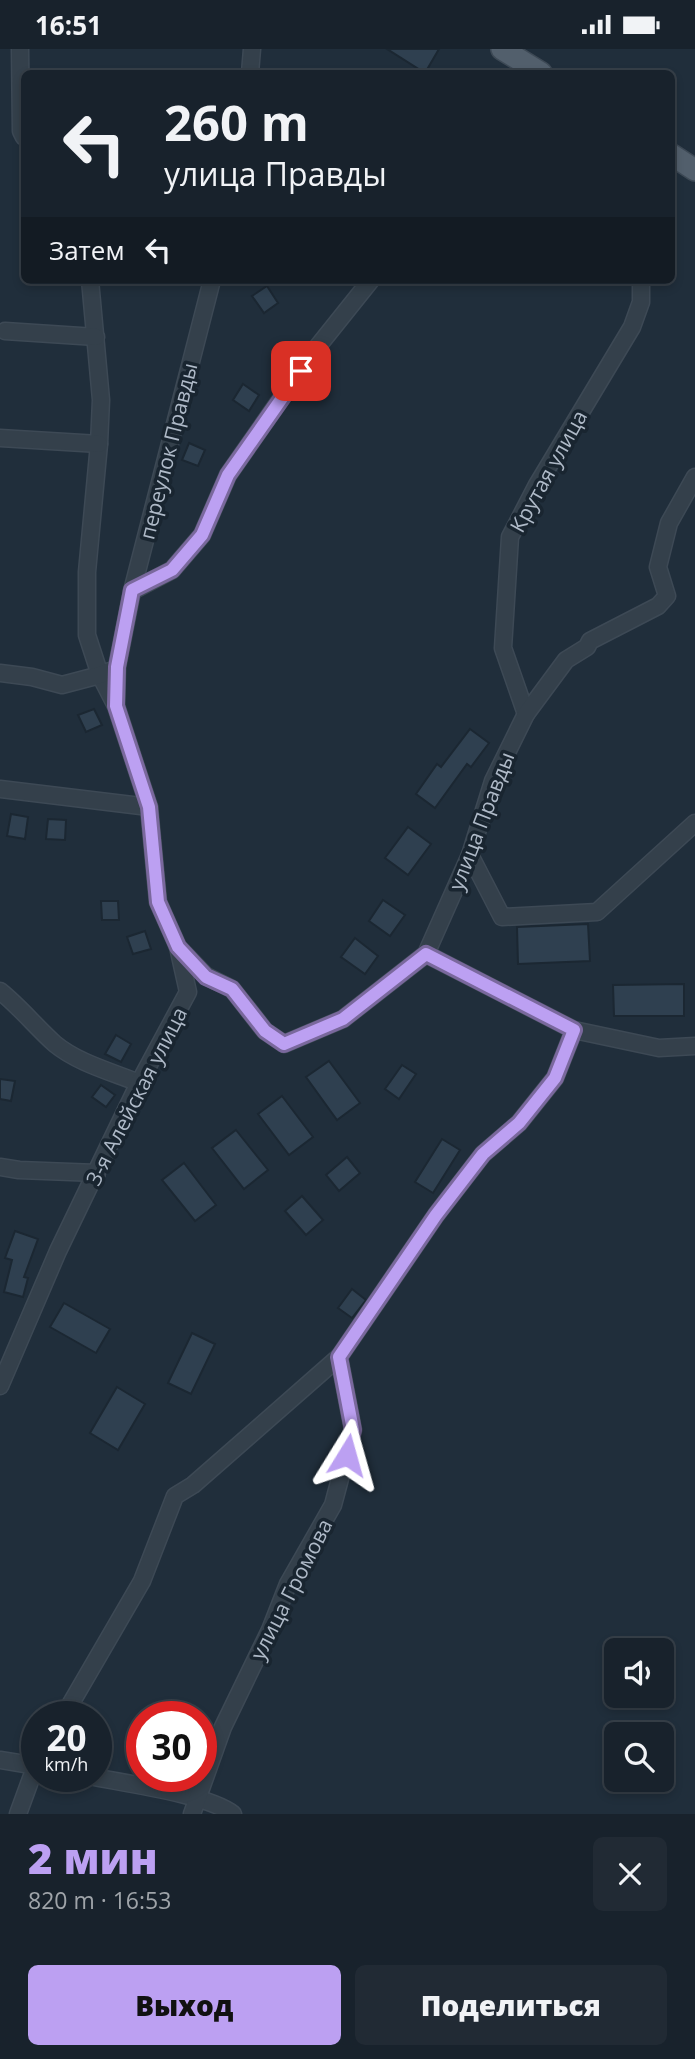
<!DOCTYPE html>
<html lang="ru">
<meta charset="utf-8">
<style>
:root{--surface:#18222c;--page:#212a34;--text:#f1f3f6;--muted:#9fa4a9;--line:#363f48;--accent:#bca0f2}
body{margin:0;font-family:"Open Sans",sans-serif;background:var(--page);color:var(--text);height:100vh;display:flex;flex-direction:column;font-size:26px;white-space:nowrap}
*{box-sizing:border-box;margin:0}
p{font-size:23px;color:var(--muted)}
.icon{flex:none;width:38px;height:38px;fill:none;stroke:currentColor;stroke-width:2;stroke-linecap:round;stroke-linejoin:round}
.map{position:relative;height:1765px;overflow:hidden}
.panel{display:flex;flex-direction:column;background:var(--surface);flex:1}
.panel>*{flex:none}
.top-card{position:absolute;left:21px;top:21px;width:654px;height:214px;border-radius:10px;box-shadow:0 4px 10px #0003,0 0 0 2px var(--line);background:#18222c;color:var(--text);overflow:hidden}
.buttons{position:absolute;left:604px;top:1589px;display:grid;gap:14px}
.buttons a{display:grid;place-items:center;width:70px;height:70px;border-radius:10px;background:var(--surface);box-shadow:0 4px 10px #0003,0 0 0 2px var(--line);font-size:35px}
.speed{position:absolute;left:21px;top:1652px;display:flex;gap:14px;font-size:35px;font-weight:700;text-align:center}
.speed>*{display:grid;place-content:center;width:91px;height:91px;border-radius:50%;background:var(--surface);box-shadow:0 4px 10px #0003,0 0 0 2px var(--line);line-height:1}
.speed small{font-size:18px;font-weight:400}
.speed .limit{border:10px solid #d22;background:#fff;color:#111}
.pin{position:absolute;display:grid;place-items:center;width:60px;height:60px;color:#fff;margin:-30px;border-radius:14px;box-shadow:0 4px 10px #0006}
.me{position:absolute;width:77px;margin:-38px;rotate:8deg;stroke-linejoin:round;filter:drop-shadow(0 0 5px #0008)}
.turn{display:flex;align-items:center;gap:24px;height:147px;padding:0 28px;font-size:32px}
.turn .icon{width:91px;height:91px;stroke-width:2.5}
.turn b{display:block;font-size:49px;line-height:60px}
.then{display:flex;align-items:center;height:66px;padding:0 28px;background:#0003;gap:14px;font-size:26px}
.round{display:grid;place-items:center;flex:none;width:74px;height:74px;border-radius:10px;background:var(--page)}
.headline{display:flex;align-items:center;justify-content:space-between;height:119px;padding:0 28px}
h1{font-size:42px;font-weight:800;line-height:52px;color:var(--accent)}
.button{display:flex;gap:14px;margin-top:auto;padding:14px 28px}
.button a{flex:1;height:80px;border-radius:10px;background:var(--accent);color:#111;font-size:28px;font-weight:800;line-height:80px;text-align:center}
.button a+a{background:var(--page);color:var(--text)}
.status{display:flex;justify-content:space-between;align-items:center;height:49px;padding:0 35px;background:var(--surface);direction:ltr}
.status svg{height:19px;fill:currentColor}
.map>svg:first-child{display:block}
.building{fill:#2f4050;stroke:#1b2732;stroke-width:2}
.lines{fill:none;stroke-linecap:round;stroke-linejoin:round}
.minor-casing{stroke:#3d4955;stroke-width:19}
.major-casing{stroke:#3d4955;stroke-width:24}
.minor{stroke:#34404b;stroke-width:16}
.major{stroke:#525f6c;stroke-width:21}
.route-casing{stroke:#7a689d;stroke-width:18}
.route{stroke:#bca0f2;stroke-width:12}
.labels{text-anchor:middle;dominant-baseline:central;stroke-width:7;stroke-linejoin:round;paint-order:stroke}
.street-label{font-size:21px;fill:#afbac8;stroke:#192530}
</style>
<div class="status"><b>16:51</b><svg viewBox="0 0 49 12"><path d="M0 12V9h3v3zM5 12V6h3v6zM10 12V3h3v9zM15 12V0h3v12zM26 1h20v11H26zM47 4h2v5h-2z"/></svg></div>
<div class="map">
<svg width="695" height="1765" viewBox="0 0 695 1765">
<rect width="100%" height="100%" fill="#202e3b"/>
<!-- building -->
<g class="building">
<path d="M387,0H439L425,24Z"/>
<path d="M267,237L278,254L264,264L252,247Z"/>
<path d="M243,335L259,346L249,362L233,351Z"/>
<path d="M189,394L205,401L198,417L182,411Z"/>
<path d="M94,660L102,676L86,683L78,666Z"/>
<path d="M470,680L489,694L471,718L467,715L435,759L416,745L437,715L441,718Z"/>
<path d="M11,765L28,768L25,790L7,787Z"/>
<path d="M48,770L66,771L65,791L46,790Z"/>
<path d="M408,778L431,795L408,826L385,809Z"/>
<path d="M383,851L405,866L390,887L369,872Z"/>
<path d="M101,852H118L119,871H102Z"/>
<path d="M588,875L590,912L518,915L517,878Z"/>
<path d="M145,882L151,900L133,905L127,888Z"/>
<path d="M355,889L378,907L365,925L341,908Z"/>
<path d="M684,935V967H614L613,936Z"/>
<path d="M116,986L131,995L121,1013L105,1005Z"/>
<path d="M329,1012L360,1054L337,1071L306,1028Z"/>
<path d="M402,1016L416,1025L399,1050L385,1040Z"/>
<path d="M0,1030L15,1032L11,1052L0,1050Z"/>
<path d="M101,1036L115,1046L106,1058L92,1048Z"/>
<path d="M282,1047L313,1088L289,1106L258,1065Z"/>
<path d="M236,1081L268,1121L244,1140L212,1099Z"/>
<path d="M442,1090L460,1101L433,1144L415,1133Z"/>
<path d="M347,1108L360,1124L339,1142L326,1126Z"/>
<path d="M184,1114L216,1156L195,1172L162,1131Z"/>
<path d="M302,1147L323,1171L306,1186L285,1162Z"/>
<path d="M15,1182L38,1190L24,1228L28,1229L23,1248L4,1243L12,1211L5,1209Z"/>
<path d="M352,1240L366,1251L352,1269L338,1259Z"/>
<path d="M64,1254L110,1280L96,1304L50,1278Z"/>
<path d="M192,1284L215,1295L191,1345L168,1334Z"/>
<path d="M117,1338L145,1355L118,1401L90,1384Z"/>
</g>
<g class="lines">
<defs>
<g id="minor">
<path d="M20,0L21,82L24,88"/>
<path d="M250,24L252,0"/>
<path d="M90,231L101,351L99,395L87,523V586L100,626L116,657L149,758L158,853L178,898"/>
<path d="M5,282L96,288"/>
<path d="M0,389L99,395"/>
<path d="M132,542L172,521L202,486L228,426L315,301L371,231"/>
<path d="M0,624L32,628L62,636L100,626L110,622"/>
<path d="M116,654L117,618L132,542L212,231"/>
<path d="M526,665L503,599L510,488L537,436L632,278L641,253V231"/>
<path d="M0,740L149,758"/>
<path d="M470,806L502,868L597,863L695,774"/>
<path d="M426,905L574,981L659,999L695,997"/>
<path d="M0,942C20,958 36,978 55,995C78,1014 112,1023 139,1034"/>
<path d="M0,1118L19,1121L97,1124"/>
<path d="M0,1337L58,1202L139,1034L188,943L178,898L206,927L232,940L265,982L284,995L343,970L426,905L470,806L493,732L526,665L566,611L587,598L590,592L658,557L667,547L658,518L669,474L695,428"/>
<path d="M63,1668L142,1532L175,1447L193,1436L339,1308"/>
<path d="M0,1711L37,1717"/>
<path d="M89,1727C123,1734 207,1745 233,1765"/>
<path d="M18,1765L37,1713"/>
<path d="M192,1765L223,1678L270,1581L288,1535L333,1456L353,1381L339,1308L436,1166L483,1105L519,1074L555,1029L574,981"/>
</g>
<g id="major">
<path d="M502,0L541,24"/>
<path d="M672,106L695,121"/>
</g>
</defs>
<!-- minor casing -->
<use href="#minor" class="minor-casing"/>
<!-- major casing -->
<use href="#major" class="major-casing"/>
<!-- minor -->
<use href="#minor" class="minor"/>
<!-- major -->
<use href="#major" class="major"/>
</g>
<g class="lines">
<defs>
<path id="route" d="M301,322L228,426L202,486L172,521L132,541L117,618L116,657L149,758L158,853L178,898L206,928L232,940L265,982L284,995L343,970L426,905L574,981L555,1029L519,1074L483,1105L436,1166L339,1308L353,1381L347,1406"/>
</defs>
<!-- route casing -->
<use href="#route" class="route-casing"/>
<!-- route -->
<use href="#route" class="route"/>
</g>
<g class="labels">
<!-- street labels -->
<g class="street-label">
<text transform="translate(168 402) rotate(-76)">переулок Правды</text>
<text transform="translate(548 422) rotate(-61)">Крутая улица</text>
<text transform="translate(481 772) rotate(-69)">улица Правды</text>
<text transform="translate(136 1047) rotate(-63)">3-я Алейская улица</text>
<text transform="translate(291 1540) rotate(-63)">улица Громова</text>
</g>
</g>
</svg>
<div class="buttons">
<a><svg class="icon" aria-label="sound" viewBox="0 0 24 24"><path d="M4 9h4l5-4v14l-5-4H4zM17 9q2 3 0 6"/></svg></a>
<a><svg class="icon" aria-label="search" viewBox="0 0 24 24"><circle cx="10" cy="10" r="6"/><path d="M15 15l6 6"/></svg></a>
</div>
<div class="speed"><div>20<small>km/h</small></div><div class="limit">30</div></div>
<div class="pin" style="left:301px;top:322px;background:#d93025"><svg class="icon" aria-label="arrive" viewBox="0 0 24 24"><path d="M6 21V4h12l-3 4 3 4H6"/></svg></div>
<svg class="me" style="left:347px;top:1406px" viewBox="-20 -20 40 40"><path d="M0-17L14 15 0 8-14 15z" fill="#bca0f2" stroke="#fff" stroke-width="4"/></svg>
<div class="top-card">
<div class="turn"><svg class="icon" aria-label="left" viewBox="0 0 24 24"><path d="M17 20v-9H6M10 6l-5 5 5 5"/></svg><div><b>260 m</b>улица Правды</div></div>
<div class="then">Затем<svg class="icon" aria-label="left" viewBox="0 0 24 24"><path d="M17 20v-9H6M10 6l-5 5 5 5"/></svg></div>
</div>
</div>
<section class="panel">
<div class="headline"><div><h1>2 мин</h1><p>820 m · 16:53</p></div><a class="round"><svg class="icon" aria-label="close" viewBox="0 0 24 24"><path d="M6 6l12 12M18 6L6 18"/></svg></a></div>
<div class="button"><a>Выход</a><a>Поделиться</a></div>
</section>
